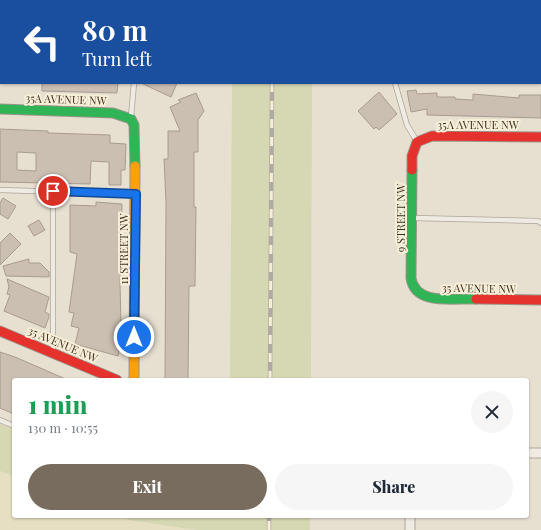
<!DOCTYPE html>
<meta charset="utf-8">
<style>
:root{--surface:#fff;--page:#f6f6f7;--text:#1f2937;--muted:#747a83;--accent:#786c5e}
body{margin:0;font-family:"Playfair Display",serif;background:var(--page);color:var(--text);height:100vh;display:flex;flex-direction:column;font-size:15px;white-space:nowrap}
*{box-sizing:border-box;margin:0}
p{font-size:13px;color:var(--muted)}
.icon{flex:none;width:22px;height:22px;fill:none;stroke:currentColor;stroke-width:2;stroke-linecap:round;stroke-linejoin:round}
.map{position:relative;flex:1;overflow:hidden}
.sheet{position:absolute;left:12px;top:378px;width:517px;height:140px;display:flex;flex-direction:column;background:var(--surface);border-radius:4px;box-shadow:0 1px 3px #0004}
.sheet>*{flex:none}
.guide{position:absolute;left:0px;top:0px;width:541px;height:84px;box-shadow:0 1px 3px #0004;background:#1a4fa0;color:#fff;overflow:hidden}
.pin{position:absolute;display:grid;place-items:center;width:34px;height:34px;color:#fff;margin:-17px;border:2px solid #fff;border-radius:50%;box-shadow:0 1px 4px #0007}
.me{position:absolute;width:44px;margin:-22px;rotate:0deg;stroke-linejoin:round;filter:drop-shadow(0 0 3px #0008)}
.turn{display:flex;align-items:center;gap:14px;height:84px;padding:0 16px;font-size:18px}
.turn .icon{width:52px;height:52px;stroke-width:2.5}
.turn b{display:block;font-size:28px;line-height:34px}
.round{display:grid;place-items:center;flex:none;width:42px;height:42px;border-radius:21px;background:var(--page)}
.overview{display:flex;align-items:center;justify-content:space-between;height:68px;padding:0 16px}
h1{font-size:24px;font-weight:800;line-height:30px;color:#1e9e55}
.cta{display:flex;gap:8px;margin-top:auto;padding:8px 16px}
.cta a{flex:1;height:46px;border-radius:24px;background:var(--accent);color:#fff;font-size:16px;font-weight:800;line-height:46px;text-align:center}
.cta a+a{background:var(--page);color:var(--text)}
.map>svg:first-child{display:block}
.farmland{fill:#e6dfc2}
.green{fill:#d6d7b3}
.building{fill:#cbbfb2;stroke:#a89c90;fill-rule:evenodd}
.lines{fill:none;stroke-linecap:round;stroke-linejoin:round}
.lane-casing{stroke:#ada599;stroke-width:6}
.street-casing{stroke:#ada599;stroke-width:11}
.fast-casing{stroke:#9c958a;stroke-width:11}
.slow-casing{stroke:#9c958a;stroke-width:11}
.jam-casing{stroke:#9c958a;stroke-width:11}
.lane{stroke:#efebe3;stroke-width:4.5}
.street{stroke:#efebe3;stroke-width:9}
.fast{stroke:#30b455;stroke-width:9}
.slow{stroke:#ff9f0a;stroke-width:9}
.jam{stroke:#e5322d;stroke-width:9}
.rail-casing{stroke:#afaaa2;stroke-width:4.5}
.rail{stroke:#f7eed8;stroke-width:3;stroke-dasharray:9;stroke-linecap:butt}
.route-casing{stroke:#114b97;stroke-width:10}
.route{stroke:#1a73e8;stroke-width:7}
.labels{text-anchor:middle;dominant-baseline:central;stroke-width:4;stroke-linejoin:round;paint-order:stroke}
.street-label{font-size:11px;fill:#3d2e20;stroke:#f7eed8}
</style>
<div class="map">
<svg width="541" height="530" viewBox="0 0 541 530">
<rect width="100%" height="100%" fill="#e7e0d1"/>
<!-- farmland -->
<path class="farmland" d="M0,471L14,476V516H119L129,520L196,530H0Z"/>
<!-- green -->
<g class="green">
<rect x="233" y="0" width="80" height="1"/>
<path d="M232,83H312L311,380H230Z"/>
<path d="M0,424L14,430V476L0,471Z"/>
<path d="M119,516H310V530H196L129,520Z"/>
</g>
<!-- building -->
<g class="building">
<path d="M42,83H118L117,93L42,91Z"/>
<path d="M141,83H177L171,97Z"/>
<path d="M416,90L417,94L437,93V97H455V99L473,100V94L519,98V95H541V118L427,115V109L411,112L407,91Z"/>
<path d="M379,92L397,114L379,130L376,127L374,129L358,111Z"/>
<path d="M196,93L204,111L198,120V152H194V207H196L195,286H189L188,380H165L166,203L164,159H168V131H180L170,107L181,102L178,100Z"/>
<path d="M0,129L48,131V133L110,135V143L126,144L125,170H121V185H109V162L91,161L90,184L0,182ZM17,152L36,153V171L17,170Z"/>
<path d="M3,198L16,206L8,219L0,214V203Z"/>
<path d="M96,202L122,204L120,283L121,324L117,342L121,343L118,356L75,344L79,328L71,326L74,313L69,312L77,254L70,252V205L96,206Z"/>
<path d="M39,220L45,230L34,236L28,226Z"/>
<path d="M10,233L21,244L0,265V243Z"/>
<path d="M29,259V263H40L49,272V277L6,276L3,266Z"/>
<path d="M7,279L49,297L45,312L49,314V317L45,328L4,311L10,295L7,294L9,287Z"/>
<path d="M0,352L15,357L68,380H14V414L0,408Z"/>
</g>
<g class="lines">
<defs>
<g id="lane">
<path d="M135,0V1"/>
<path d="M412,1V0"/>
<path d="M0,27H1"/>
<path d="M540,53L541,51"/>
<path d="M395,83L407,125L416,140"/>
<path d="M131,117L134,83"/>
<path d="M0,190L134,194"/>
<path d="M414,218L538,221L541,223"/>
<path d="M53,352V191"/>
<path d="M0,420L14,426"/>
</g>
<g id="street">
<path d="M527,453H541"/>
<path d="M410,530V516"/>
</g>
<g id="fast">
<path d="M0,109L113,113L131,119L134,125L135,166"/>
<path d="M412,170L411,278C415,306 454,298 476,299"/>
</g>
<path id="slow" d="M134,380L135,166"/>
<g id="jam">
<path d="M412,170V156L417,142L432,136L541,137"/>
<path d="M476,299L541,300"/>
<path d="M0,331L117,380"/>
</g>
</defs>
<!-- lane casing -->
<use href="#lane" class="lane-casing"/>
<!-- street casing -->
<use href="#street" class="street-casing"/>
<!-- fast casing -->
<use href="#fast" class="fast-casing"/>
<!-- slow casing -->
<use href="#slow" class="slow-casing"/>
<!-- jam casing -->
<use href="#jam" class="jam-casing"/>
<!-- lane -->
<use href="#lane" class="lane"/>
<!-- street -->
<use href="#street" class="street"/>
<!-- fast -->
<use href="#fast" class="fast"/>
<!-- slow -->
<use href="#slow" class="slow"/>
<!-- jam -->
<use href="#jam" class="jam"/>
<defs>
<g id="rail">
<path d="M272,1V0"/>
<path d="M270,380L272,83"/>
<path d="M269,530V516"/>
</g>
</defs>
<!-- rail casing -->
<use href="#rail" class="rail-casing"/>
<!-- rail -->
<use href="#rail" class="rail"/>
</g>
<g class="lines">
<defs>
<path id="route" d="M53,191L136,194L134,337"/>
</defs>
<!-- route casing -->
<use href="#route" class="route-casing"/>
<!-- route -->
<use href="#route" class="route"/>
</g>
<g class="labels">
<!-- street labels -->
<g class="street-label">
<text transform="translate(66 99) rotate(2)">35A AVENUE NW</text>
<text x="478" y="124">35A AVENUE NW</text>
<text transform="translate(400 218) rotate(-90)">9 STREET NW</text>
<text transform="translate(123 249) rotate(-90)">11 STREET NW</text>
<text transform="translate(479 288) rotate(1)">35 AVENUE NW</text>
<text transform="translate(63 344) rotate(23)">35 AVENUE NW</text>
</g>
</g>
</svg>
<div class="pin" style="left:53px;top:191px;background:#d93025"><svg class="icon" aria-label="arrive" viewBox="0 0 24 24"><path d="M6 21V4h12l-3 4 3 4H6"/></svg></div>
<svg class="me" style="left:134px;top:337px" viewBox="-20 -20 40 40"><circle r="17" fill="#1a73e8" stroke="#fff" stroke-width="3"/><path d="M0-11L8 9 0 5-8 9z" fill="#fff"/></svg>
<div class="guide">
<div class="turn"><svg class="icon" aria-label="left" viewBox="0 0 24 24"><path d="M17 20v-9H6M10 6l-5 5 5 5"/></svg><div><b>80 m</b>Turn left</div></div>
</div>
<section class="sheet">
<div class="overview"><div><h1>1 min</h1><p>130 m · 10:55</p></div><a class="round"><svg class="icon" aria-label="close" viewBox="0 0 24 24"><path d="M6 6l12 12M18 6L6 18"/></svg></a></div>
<div class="cta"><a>Exit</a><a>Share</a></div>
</section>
</div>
